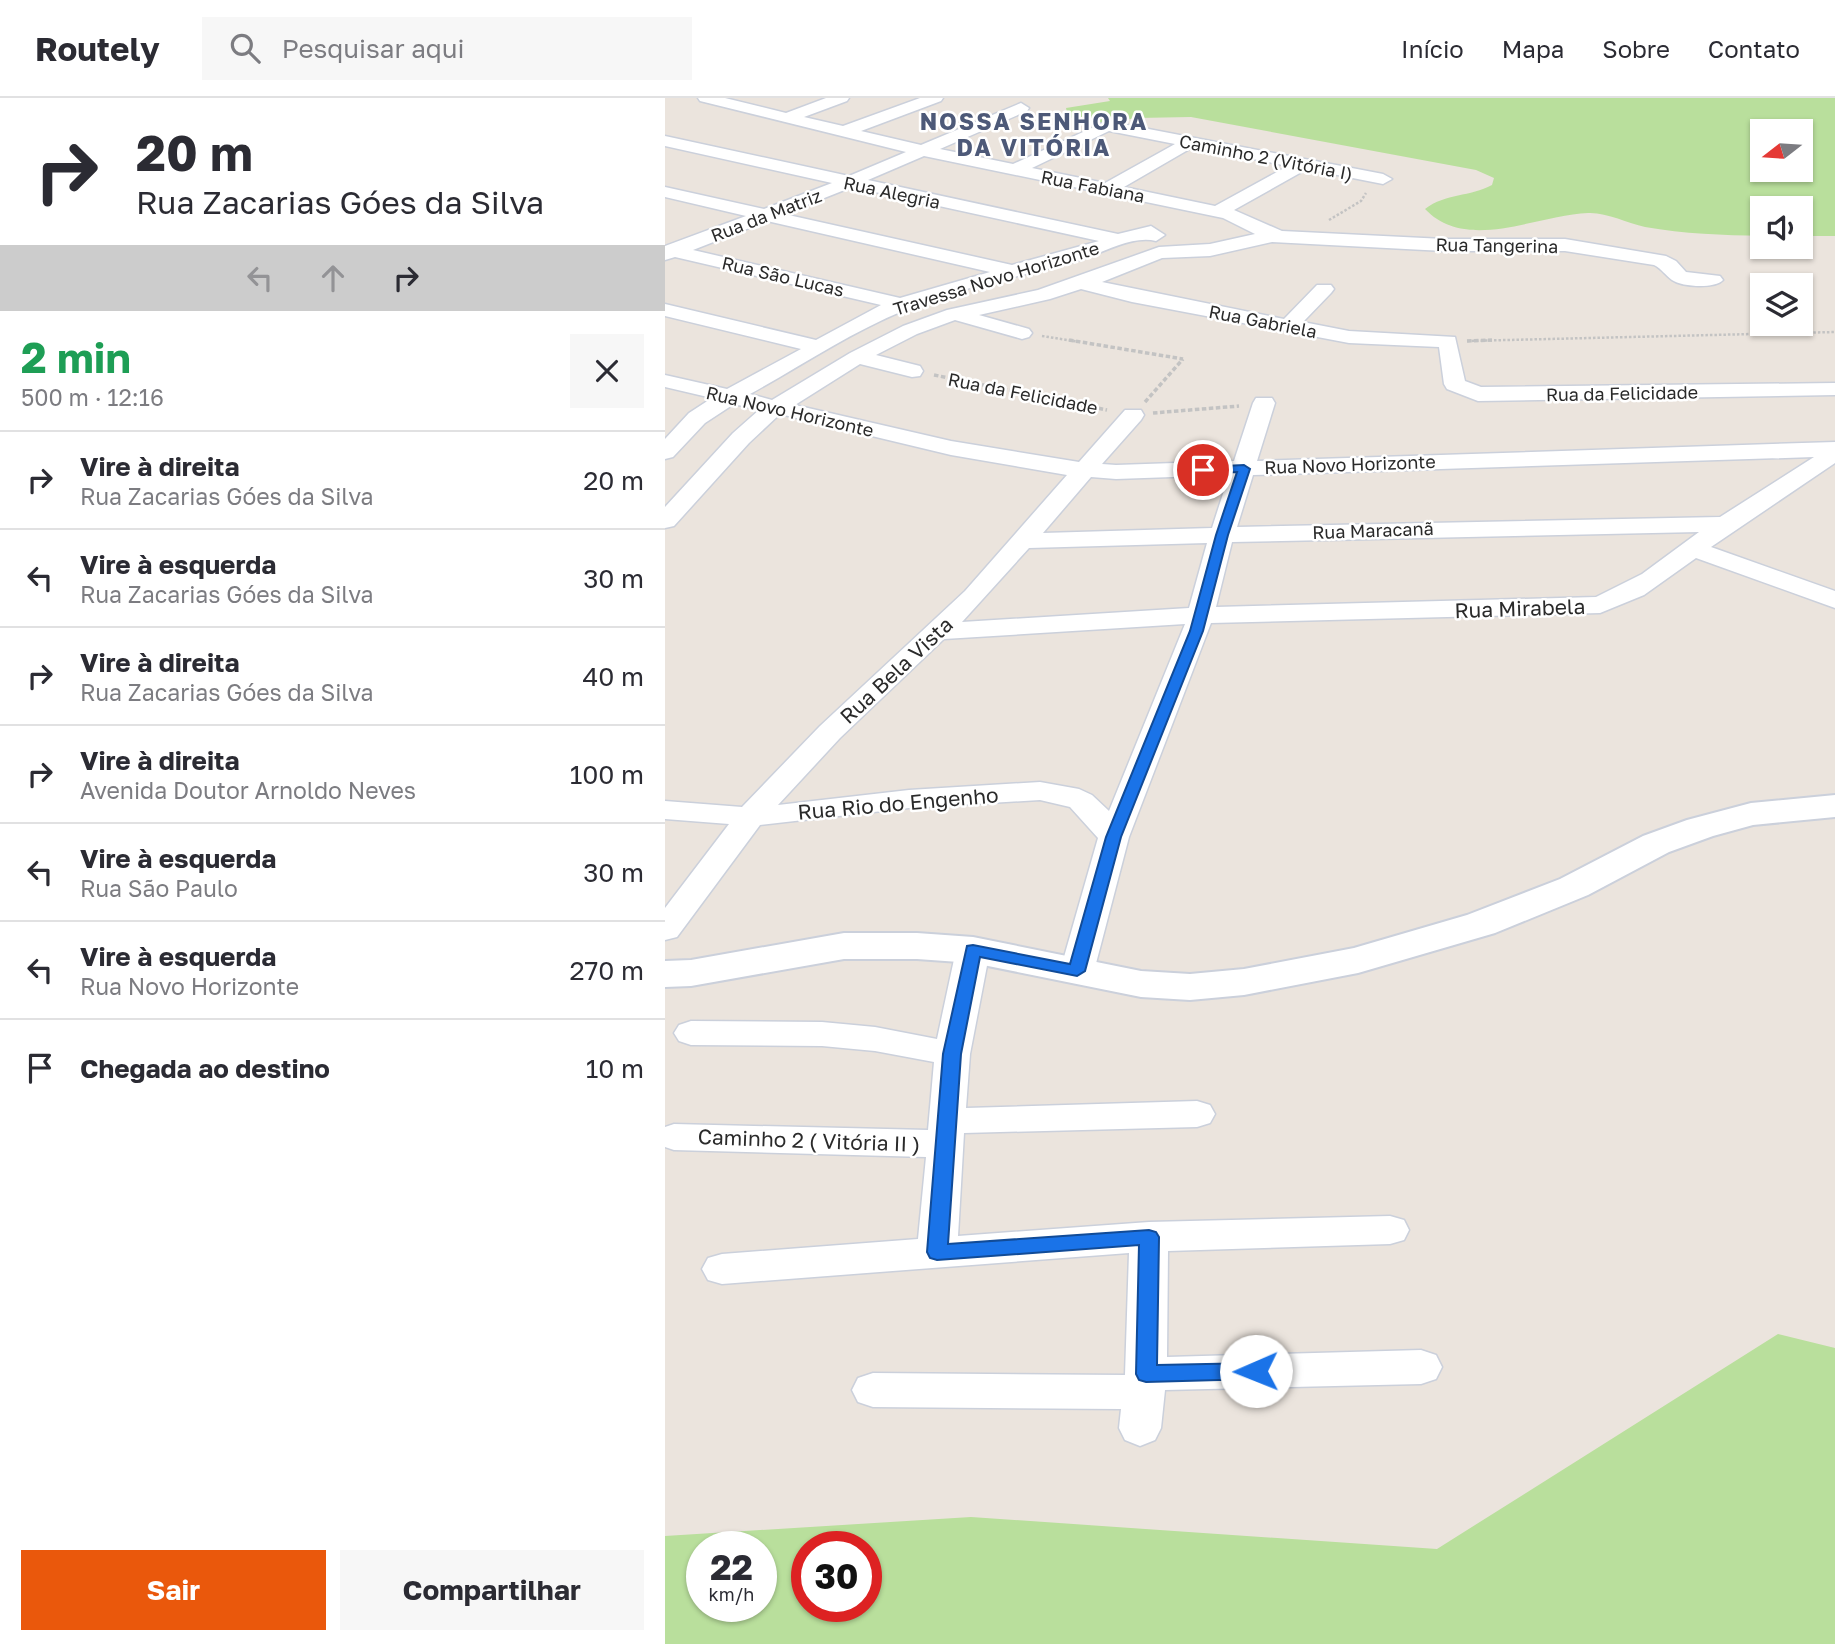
<!DOCTYPE html>
<html lang="pt">
<meta charset="utf-8">
<style>
:root{--surface:#fff;--page:#f7f7f7;--text:#2b2b33;--muted:#7c7c81;--line:#e1e1e2;--accent:#ea580c}
body{margin:0;font-family:"Golos Text",sans-serif;background:var(--page);color:var(--text);height:100vh;display:flex;flex-direction:column;font-size:26px;white-space:nowrap}
*{box-sizing:border-box;margin:0}
p{font-size:23px;color:var(--muted)}
.icon{flex:none;width:38px;height:38px;fill:none;stroke:currentColor;stroke-width:2;stroke-linecap:round;stroke-linejoin:round}
.map{position:relative;flex:1;overflow:hidden}
.sheet{display:flex;flex-direction:column;background:var(--surface);width:665px}
.sheet>*{flex:none}
.top-card{background:#fff;color:var(--text);overflow:hidden}
.needle{width:46px;rotate:253deg}
.tools{position:absolute;left:1085px;top:21px;display:grid;gap:14px}
.tools a{display:grid;place-items:center;width:63px;height:63px;border-radius:0px;background:var(--surface);box-shadow:0 2px 5px #0004;font-size:35px}
.speed{position:absolute;left:21px;top:1433px;display:flex;gap:14px;font-size:35px;font-weight:700;text-align:center}
.speed>*{display:grid;place-content:center;width:91px;height:91px;border-radius:50%;background:var(--surface);box-shadow:0 2px 5px #0004;line-height:1}
.speed small{font-size:18px;font-weight:400}
.speed .limit{border:10px solid #d22;background:#fff;color:#111}
.pin{position:absolute;display:grid;place-items:center;width:60px;height:60px;color:#fff;margin:-30px;border:4px solid #fff;border-radius:50%;box-shadow:0 2px 7px #0007}
.me{position:absolute;width:77px;margin:-38px;rotate:269deg;stroke-linejoin:round;filter:drop-shadow(0 0 5px #0008)}
.turn{display:flex;align-items:center;gap:24px;height:147px;padding:0 21px;font-size:32px}
.turn .icon{width:91px;height:91px;stroke-width:2.5}
.turn b{display:block;font-size:49px;line-height:60px}
.lanes{display:flex;align-items:center;height:66px;padding:0 21px;background:#0003;justify-content:center;gap:35px;direction:ltr}
.lanes .off{opacity:.35}
.round{display:grid;place-items:center;flex:none;width:74px;height:74px;border-radius:0px;background:var(--page)}
.headline{display:flex;align-items:center;justify-content:space-between;height:119px;padding:0 21px}
h1{font-size:42px;font-weight:700;line-height:52px;color:#1e9e55}
.cta{display:flex;gap:14px;margin-top:auto;padding:14px 21px}
.cta a{flex:1;height:80px;border-radius:0px;background:var(--accent);color:#fff;font-size:28px;font-weight:700;line-height:80px;text-align:center}
.cta a+a{background:var(--page);color:var(--text)}
ul{padding:0;list-style:none}
li{display:flex;align-items:center;gap:21px;height:98px;padding:0 21px;border-top:2px solid var(--line)}
li div{flex:1}
li b{display:block;font-size:26px}
li em{font-style:normal}
header{display:flex;align-items:center;gap:42px;box-sizing:border-box;height:98px;padding:0 35px;background:var(--surface);border-bottom:2px solid var(--line)}
header strong{font-size:33px}
nav{display:flex;gap:38px;margin-inline-start:auto;font-size:24px}
.search{width:490px;height:63px;background:var(--page);display:flex;align-items:center;gap:18px;box-sizing:border-box;padding:0 24px;border-radius:0px;color:var(--muted);font-size:26px}
main{display:flex;flex:1;min-height:0}
.map>svg:first-child{display:block}
.green{fill:#b9df9c;fill-rule:evenodd}
.lines{fill:none;stroke-linecap:round;stroke-linejoin:round}
.street-casing{stroke:#cbd0db;stroke-width:3}
.secondary-casing{stroke:#cbd0db;stroke-width:4}
.path-far1{stroke:#c3c3c3;stroke-width:2.5;stroke-dasharray:2.5 2;stroke-linecap:butt}
.path{stroke:#c3c3c3;stroke-width:3.5;stroke-dasharray:4.5 2.5;stroke-linecap:butt}
.street{fill:#fff;fill-rule:evenodd}
.secondary{fill:#fff;fill-rule:evenodd}
.route{fill:#1a73e8;stroke:#114b97;stroke-width:2}
.labels{text-anchor:middle;dominant-baseline:central;stroke-width:5;stroke-linejoin:round;paint-order:stroke}
.far-street-label{font-size:18px;fill:#2a2a2a;stroke:#fff}
.street-label{font-size:21px;fill:#2a2a2a;stroke:#fff}
.far-district-label{font-size:23px;font-weight:bold;letter-spacing:2px;fill:#4d5978;stroke:#fff}
</style>
<header>
<strong>Routely</strong>
<div class="search"><svg class="icon" aria-label="search" viewBox="0 0 24 24"><circle cx="10" cy="10" r="6"/><path d="M15 15l6 6"/></svg>Pesquisar aqui</div>
<nav><a>Início</a><a>Mapa</a><a>Sobre</a><a>Contato</a></nav>
</header>
<main>
<section class="sheet">
<div class="top-card">
<div class="turn"><svg class="icon" aria-label="right" viewBox="0 0 24 24"><path d="M7 20v-9h11M14 6l5 5-5 5"/></svg><div><b>20 m</b>Rua Zacarias Góes da Silva</div></div>
<div class="lanes"><svg class="icon off" aria-label="left" viewBox="0 0 24 24"><path d="M17 20v-9H6M10 6l-5 5 5 5"/></svg><svg class="icon off" aria-label="ahead" viewBox="0 0 24 24"><path d="M12 20V5M6 11l6-6 6 6"/></svg><svg class="icon" aria-label="right" viewBox="0 0 24 24"><path d="M7 20v-9h11M14 6l5 5-5 5"/></svg></div>
</div>
<div class="headline"><div><h1>2 min</h1><p>500 m · 12:16</p></div><a class="round"><svg class="icon" aria-label="close" viewBox="0 0 24 24"><path d="M6 6l12 12M18 6L6 18"/></svg></a></div>
<ul>
<li><svg class="icon" aria-label="right" viewBox="0 0 24 24"><path d="M7 20v-9h11M14 6l5 5-5 5"/></svg><div><b>Vire à direita</b><p>Rua Zacarias Góes da Silva</p></div><em>20 m</em></li>
<li><svg class="icon" aria-label="left" viewBox="0 0 24 24"><path d="M17 20v-9H6M10 6l-5 5 5 5"/></svg><div><b>Vire à esquerda</b><p>Rua Zacarias Góes da Silva</p></div><em>30 m</em></li>
<li><svg class="icon" aria-label="right" viewBox="0 0 24 24"><path d="M7 20v-9h11M14 6l5 5-5 5"/></svg><div><b>Vire à direita</b><p>Rua Zacarias Góes da Silva</p></div><em>40 m</em></li>
<li><svg class="icon" aria-label="right" viewBox="0 0 24 24"><path d="M7 20v-9h11M14 6l5 5-5 5"/></svg><div><b>Vire à direita</b><p>Avenida Doutor Arnoldo Neves</p></div><em>100 m</em></li>
<li><svg class="icon" aria-label="left" viewBox="0 0 24 24"><path d="M17 20v-9H6M10 6l-5 5 5 5"/></svg><div><b>Vire à esquerda</b><p>Rua São Paulo</p></div><em>30 m</em></li>
<li><svg class="icon" aria-label="left" viewBox="0 0 24 24"><path d="M17 20v-9H6M10 6l-5 5 5 5"/></svg><div><b>Vire à esquerda</b><p>Rua Novo Horizonte</p></div><em>270 m</em></li>
<li><svg class="icon" aria-label="arrive" viewBox="0 0 24 24"><path d="M6 21V4h12l-3 4 3 4H6"/></svg><div><b>Chegada ao destino</b></div><em>10 m</em></li>
</ul>
<div class="cta"><a>Sair</a><a>Compartilhar</a></div>
</section>
<div class="map">
<svg width="1170" height="1546" viewBox="0 0 1170 1546">
<rect width="100%" height="100%" fill="#ebe4dd"/>
<!-- green -->
<g class="green">
<path d="M443,0H1170V138H1136V110H1097V138C1058,137 1019,136 980,129C962,125 941,114 923,115C871,117 802,155 760,111C781,95 805,99 827,87L829,80L811,72L526,19L472,20L432,26L418,25L403,18L401,10L445,3ZM1097,33H1136V72H1097Z"/>
<path d="M1113,1236L1170,1250V1546H0V1438L306,1419L772,1451ZM37,1449H96V1508H37ZM142,1449H201V1508H142Z"/>
</g>
<g class="lines">
<defs>
<g id="street">
<path d="M33,0H60L121,15L161,0H184L182,3L139,19L178,28L255,0H278L276,3L196,33L256,47L356,5L364,10L362,13L275,51L348,66L442,23L718,76L727,81L718,86L642,71L569,112L617,133L779,141H900L1001,158L1011,163L1021,174L1055,178L1058,182C1050,191 1017,189 1007,182C1000,177 997,171 989,167L900,153H779L607,144L545,158L497,160L437,184L619,221L652,187H666L669,191L666,195L638,224L684,233L790,239L800,283L816,289L1170,285V297L813,303L782,291L779,286L774,249L684,245L467,204L416,191L385,201L314,217L364,231L367,235L364,239L357,241L290,222L252,236L211,257L255,268L258,273L255,278L247,279L195,266L130,307L286,343L414,364L460,312H476L479,317L476,322L437,366L451,367L569,363L588,305L591,300H607L610,305L592,363L1170,344V365L1046,449L1170,493V510L1031,460L979,497L935,515L546,525L464,739L429,873L424,881L412,884L400,881L395,873L433,740L405,709L375,702L244,710L95,727L12,839L0,842V810L64,726L0,721V703L77,709L155,628L300,493L402,377L286,357L115,316L84,345L9,428L0,430V409L68,335L94,312L69,306L40,325L8,359L0,361V341L24,315L47,300L0,289V277L62,291L136,251L0,218V206L151,242L216,207L10,159L0,162V148L81,118L0,99V89L99,111L167,85L0,48V38L184,78L241,54L35,3ZM444,33L510,46L440,85L367,70ZM528,49L623,68L550,108L459,89ZM259,58L558,120L590,136L545,146L494,149L373,192L282,212L238,228L185,255L107,302L85,296C136,268 186,234 240,212C295,188 357,179 415,162C438,155 467,137 491,143L500,137L486,128L453,136L203,82ZM187,89L434,143L347,167L119,116ZM102,123L325,174L235,200L28,152ZM1149,359L1055,419L572,429L588,377ZM564,377L547,430L378,435L426,379L451,381ZM1034,434L977,476L931,499L551,509L567,444ZM542,445L524,510L297,524L364,450ZM520,526L444,713L427,697L414,691L375,684L244,692L113,707L175,640L279,541Z"/>
<path d="M308,842L320,845L325,852L305,956L301,1010L532,1003L545,1007L550,1016L545,1025L532,1029L299,1035L293,1138L484,1124L725,1118L739,1122L744,1132L739,1142L725,1146L503,1153L502,1259L756,1252L771,1257L777,1269L771,1281L756,1286L500,1292L496,1330L490,1342L475,1348L460,1342L454,1330L456,1311L208,1309L193,1304L187,1292L193,1280L208,1275L460,1277L464,1155L57,1186L43,1182L37,1171L43,1160L57,1156L253,1141L261,1059L9,1052L0,1049V1029L9,1026L263,1032L269,964L210,953L157,948L26,947L14,943L9,935L14,927L26,923L157,924L210,929L272,941L291,852L296,845Z"/>
</g>
<path id="secondary" d="M1170,697V719L1088,727L1048,738L1004,754L923,797L830,835L693,875L579,897L525,902L476,899L308,865L252,861H179L26,888L0,889V863L26,862L179,835H252L308,839L476,873L525,876L579,871L689,850L802,817L895,781L978,738L1022,722L1086,705Z"/>
</defs>
<!-- street casing -->
<use href="#street" class="street-casing"/>
<!-- secondary casing -->
<use href="#secondary" class="secondary-casing"/>
<!-- path-far1 -->
<g class="path-far1">
<path d="M664,122L696,103L701,95"/>
<path d="M377,238L415,244"/>
<path d="M802,243L1170,234"/>
</g>
<!-- path -->
<g class="path">
<path d="M404,242L518,261"/>
<path d="M802,243L827,242"/>
<path d="M269,277L442,312"/>
<path d="M480,304L518,261"/>
<path d="M488,315L574,308"/>
</g>
<!-- street -->
<use href="#street" class="street"/>
<!-- secondary -->
<use href="#secondary" class="secondary"/>
</g>
<!-- route -->
<path class="route" d="M579,367L585,371L563,437L538,533L456,739L420,873L412,878L315,859L296,956L283,1146L484,1132L491,1134L494,1139L492,1267L591,1265L599,1267L602,1273L599,1279L591,1281L481,1284L474,1282L471,1276L474,1147L272,1162L265,1160L262,1154L278,956L302,848L308,847L405,866L441,739L525,533L551,437L572,374L538,376L532,372L538,369Z"/>
<g class="labels">
<!-- far-street labels -->
<g class="far-street-label">
<text transform="translate(601 59) rotate(11)">Caminho 2 (Vitória I)</text>
<text transform="translate(428 88) rotate(11)">Rua Fabiana</text>
<text transform="translate(227 94) rotate(12)">Rua Alegria</text>
<text transform="translate(101 117) rotate(-21)">Rua da Matriz</text>
<text transform="translate(832 147) rotate(1)">Rua Tangerina</text>
<text transform="translate(118 178) rotate(13)">Rua São Lucas</text>
<text transform="translate(331 180) rotate(-17)">Travessa Novo Horizonte</text>
<text transform="translate(598 223) rotate(11)">Rua Gabriela</text>
<text transform="translate(358 295) rotate(11)">Rua da Felicidade</text>
<text transform="translate(957 295) rotate(-1)">Rua da Felicidade</text>
<text transform="translate(125 313) rotate(13)">Rua Novo Horizonte</text>
<text transform="translate(685 366) rotate(-2)">Rua Novo Horizonte</text>
<text transform="translate(708 432) rotate(-2)">Rua Maracanã</text>
</g>
<!-- street labels -->
<g class="street-label">
<text transform="translate(855 510) rotate(-2)">Rua Mirabela</text>
<text transform="translate(231 572) rotate(-43)">Rua Bela Vista</text>
<text transform="translate(233 705) rotate(-5)">Rua Rio do Engenho</text>
<text transform="translate(144 1042) rotate(2)">Caminho 2 ( Vitória II )</text>
</g>
<!-- far-district labels -->
<g class="far-district-label">
<text x="369" y="23">NOSSA SENHORA<tspan x="369" dy="26">DA VITÓRIA</tspan></text>
</g>
</g>
</svg>
<div class="tools">
<a><svg class="needle" viewBox="-14 -14 28 28"><path d="M0-13l5 13h-10z" fill="#e53935"/><path d="M0 13l5-13h-10z" fill="#7c7c81"/></svg></a>
<a><svg class="icon" aria-label="sound" viewBox="0 0 24 24"><path d="M4 9h4l5-4v14l-5-4H4zM17 9q2 3 0 6"/></svg></a>
<a><svg class="icon" aria-label="layers" viewBox="0 0 24 24"><path d="M12 4l9 5-9 5-9-5zM3 14l9 5 9-5"/></svg></a>
</div>
<div class="speed"><div>22<small>km/h</small></div><div class="limit">30</div></div>
<div class="pin" style="left:538px;top:372px;background:#d93025"><svg class="icon" aria-label="arrive" viewBox="0 0 24 24"><path d="M6 21V4h12l-3 4 3 4H6"/></svg></div>
<svg class="me" style="left:591px;top:1273px" viewBox="-20 -20 40 40"><circle r="19" fill="#fff"/><path d="M0-13L10 11 0 6-10 11z" fill="#1a73e8"/></svg>
</div>
</main>
